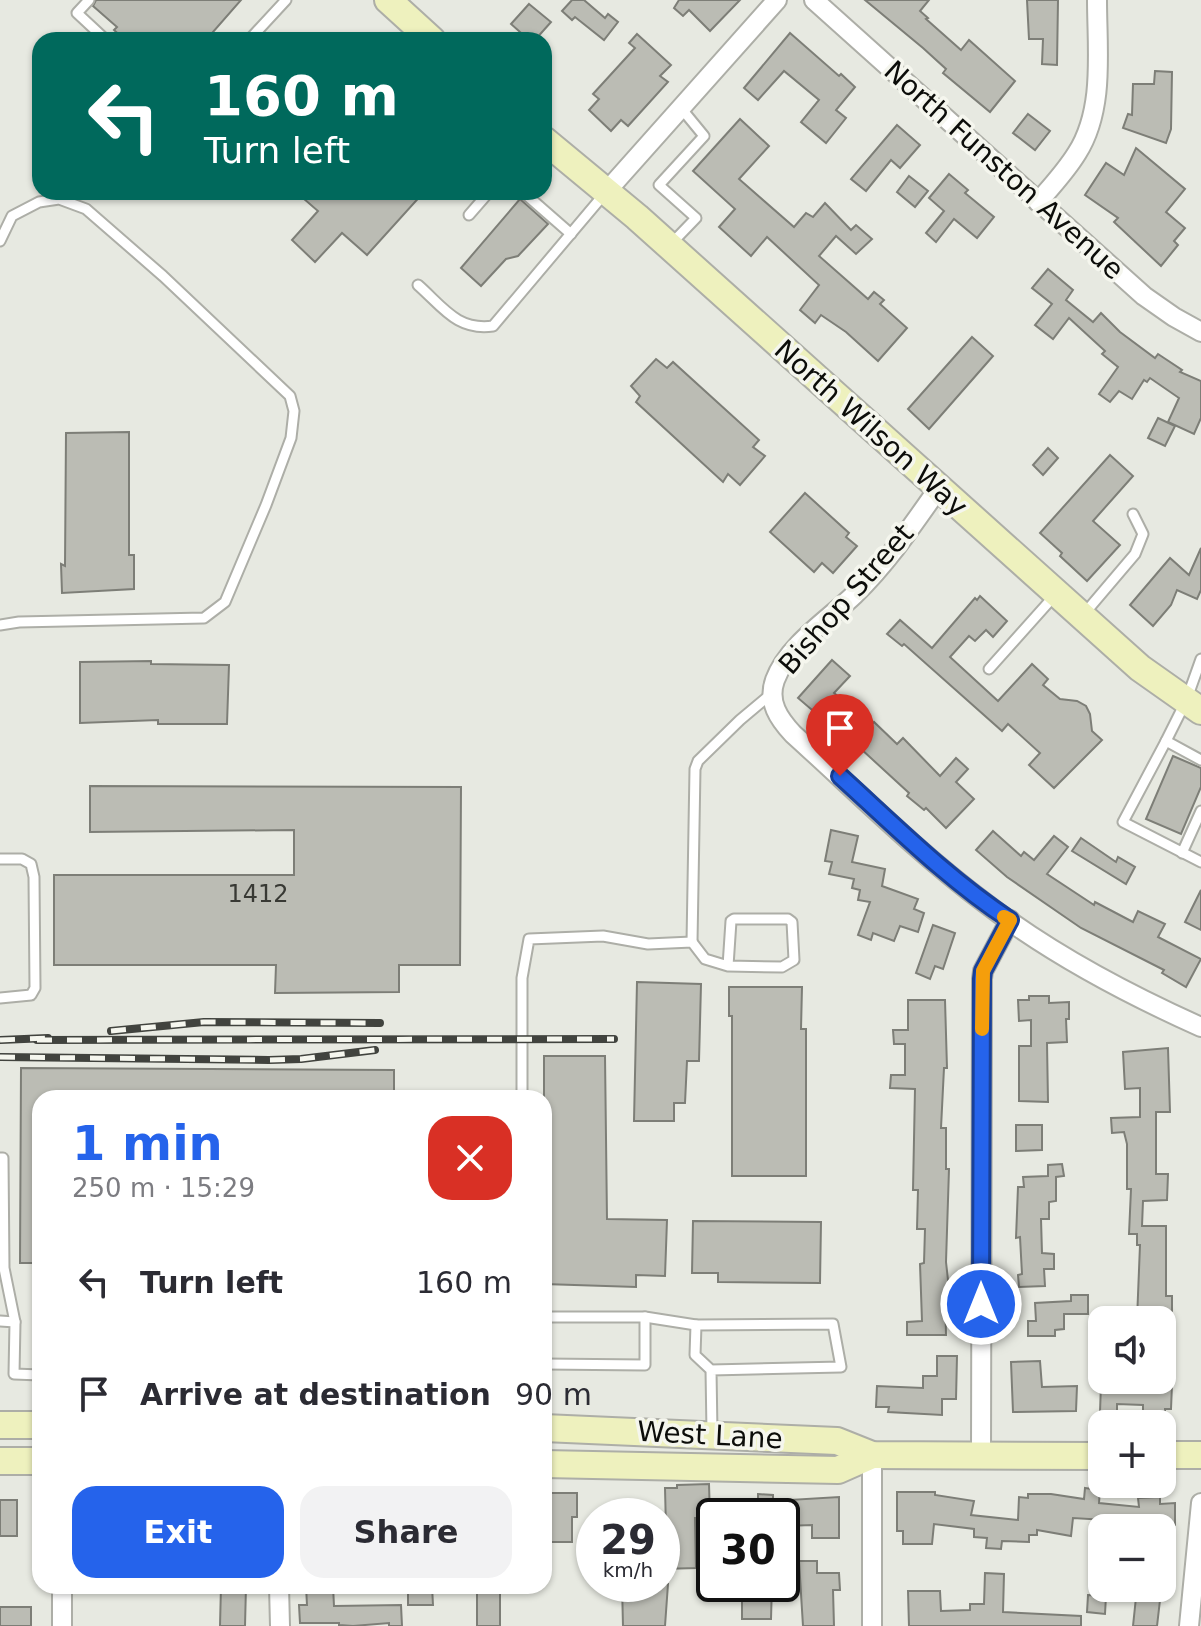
<!DOCTYPE html>
<meta charset="utf-8">
<style>
:root{--surface:#fff;--page:#f2f2f3;--text:#2b2b33;--muted:#7c7c81;--accent:#2563eb}
body{margin:0;font-family:"DejaVu Sans",sans-serif;background:var(--page);color:var(--text);height:100vh;display:flex;flex-direction:column;font-size:30px;white-space:nowrap}
*{box-sizing:border-box;margin:0}
p{font-size:26px;color:var(--muted)}
.icon{flex:none;width:44px;height:44px;fill:none;stroke:currentColor;stroke-width:2;stroke-linecap:round;stroke-linejoin:round}
.map{position:relative;flex:1;overflow:hidden}
.panel{position:absolute;left:32px;top:1090px;width:520px;height:504px;display:flex;flex-direction:column;background:var(--surface);border-radius:24px;box-shadow:0 2px 6px #0004}
.panel>*{flex:none}
.hud{position:absolute;left:32px;top:32px;width:520px;height:168px;border-radius:24px;box-shadow:0 2px 6px #0004;background:#00695c;color:#fff;overflow:hidden}
.controls{position:absolute;left:1088px;top:1306px;display:grid;gap:16px}
.controls a{display:grid;place-items:center;width:88px;height:88px;border-radius:16px;background:var(--surface);box-shadow:0 2px 6px #0004;font-size:40px}
.speed{position:absolute;left:576px;top:1498px;display:flex;gap:16px;font-size:40px;font-weight:700;text-align:center}
.speed>*{display:grid;place-content:center;width:104px;height:104px;border-radius:50%;background:var(--surface);box-shadow:0 2px 6px #0004;line-height:1}
.speed small{font-size:20px;font-weight:400}
.speed .limit{border:4px solid #111;border-radius:12px;background:#fff;color:#111}
.pin{position:absolute;display:grid;place-items:center;width:68px;height:68px;color:#fff;margin:-82px -34px;border-radius:50% 50% 50% 0;rotate:-45deg;box-shadow:0 0 8px #0007}
.pin .icon{rotate:45deg}
.me{position:absolute;width:88px;margin:-44px;rotate:0deg;stroke-linejoin:round;filter:drop-shadow(0 0 6px #0008)}
.turn{display:flex;align-items:center;gap:28px;height:168px;padding:0 40px;font-size:36px}
.turn .icon{width:104px;height:104px;stroke-width:2.5}
.turn b{display:block;font-size:56px;line-height:68px}
.round{display:grid;place-items:center;flex:none;width:84px;height:84px;border-radius:24px;background:var(--page)}
.overview{display:flex;align-items:center;justify-content:space-between;height:136px;padding:0 40px}
h1{font-size:48px;font-weight:700;line-height:60px;color:var(--accent)}
.cta{display:flex;gap:16px;margin-top:auto;padding:16px 40px}
.cta a{flex:1;height:92px;border-radius:24px;background:var(--accent);color:#fff;font-size:32px;font-weight:700;line-height:92px;text-align:center}
.cta a+a{background:var(--page);color:var(--text)}
ul{padding:0;list-style:none}
li{display:flex;align-items:center;gap:24px;height:112px;padding:0 40px}
li div{flex:1}
li b{display:block;font-size:30px}
li em{font-style:normal}
.map>svg:first-child{display:block}
.building{fill:#bbbcb4;stroke:#7d7e77;stroke-width:2}
.lines{fill:none;stroke-linecap:round;stroke-linejoin:round}
.service-casing{stroke:#adaea7;stroke-width:13}
.minor-casing{stroke:#adaea7;stroke-width:22}
.secondary-casing{stroke:#adaea7;stroke-width:30}
.service{stroke:#fff;stroke-width:9}
.minor{stroke:#fff;stroke-width:18}
.secondary{stroke:#eef1be;stroke-width:26}
.rail-casing{stroke:#41433e;stroke-width:8}
.rail{stroke:#f5f6ee;stroke-width:5;stroke-dasharray:15;stroke-linecap:butt}
.route-casing{stroke:#184099;stroke-width:20}
.route{stroke:#2563eb;stroke-width:14}
.slow{stroke:#f59e0b;stroke-width:14}
.labels{text-anchor:middle;dominant-baseline:central;stroke-width:7;stroke-linejoin:round;paint-order:stroke}
.number-label{font-size:24px;fill:#383934}
.street-label{font-size:28px;fill:#0c0d0a;stroke:#f5f6ee}
</style>
<div class="map">
<svg width="1201" height="1626" viewBox="0 0 1201 1626">
<rect width="100%" height="100%" fill="#e7e9e1"/>
<!-- building -->
<g class="building">
<path d="M96,0H241L206,40H125L114,30L117,27L93,6Z"/>
<path d="M572,0H584L605,18L608,14L618,22L604,40L575,17L572,20L562,11Z"/>
<path d="M679,0H740L710,31L689,10L683,16L674,8Z"/>
<path d="M865,0H929L920,11L928,18L926,19L961,50L969,40L1015,81L990,112L943,73L946,69L923,48Z"/>
<path d="M1027,0H1058L1057,65L1042,64L1043,39H1029Z"/>
<path d="M529,4L551,22L535,40H529L511,24Z"/>
<path d="M790,33L839,76L841,74L855,87L836,110L846,118L826,143L801,122L819,100L784,71L758,100L744,88Z"/>
<path d="M637,34L671,65L660,76L668,82L628,126L621,120L611,131L589,110L599,99L593,94L635,48L629,43Z"/>
<path d="M1155,71L1172,72L1171,129L1166,143L1123,128L1128,114L1132,115L1133,84H1154Z"/>
<path d="M1028,114L1050,131L1035,150L1013,133Z"/>
<path d="M740,119L769,146L739,179L794,227L806,213L813,217L825,203L851,230L856,225L872,239L856,254L836,236L819,256L868,299L874,292L884,300L880,304L907,328L878,361L846,332L821,315L815,323L800,310L819,285L767,237L751,256L719,227L735,209L693,171Z"/>
<path d="M897,125L920,145L900,168L891,160L866,191L851,179Z"/>
<path d="M1136,148L1185,189L1166,212L1185,228L1174,241L1178,245L1161,266L1114,222L1118,218L1085,195L1106,163L1124,175Z"/>
<path d="M949,174L968,190L965,193L994,217L977,238L954,219L936,242L926,233L944,211L929,198Z"/>
<path d="M909,176L928,191L915,207L897,192Z"/>
<path d="M296,192H424L367,255L342,233L315,262L292,240L318,211Z"/>
<path d="M520,199L548,224L518,256L506,259L481,286L461,268Z"/>
<path d="M1048,269L1073,290L1066,300L1093,322L1101,313L1120,332L1155,358L1158,354L1182,370L1180,372L1201,381V418L1194,434L1168,422L1179,398L1150,378L1147,382L1144,380L1132,399L1119,391L1110,402L1099,394L1118,367L1102,354L1105,351L1069,318L1053,339L1035,325L1052,304L1032,288Z"/>
<path d="M972,337L993,356L929,429L908,409Z"/>
<path d="M656,359L667,368L673,362L759,440L753,447L765,456L740,485L728,474L723,482L636,402L640,396L631,386Z"/>
<path d="M1158,418L1175,426L1165,446L1148,438Z"/>
<path d="M129,432V555H134V589L62,593L61,564L65,566L66,433Z"/>
<path d="M1048,448L1058,458L1043,475L1033,465Z"/>
<path d="M1110,455L1133,476L1093,521L1120,545L1087,581L1060,556L1062,553L1040,533Z"/>
<path d="M805,493L849,533L846,537L857,546L833,573L822,563L814,572L770,532Z"/>
<path d="M1201,548V590L1197,599L1177,590L1171,605L1153,626L1130,605L1170,558L1189,575Z"/>
<path d="M980,596L1007,621L993,637L986,630L975,641L969,636L950,657L998,701L1032,664L1048,679L1043,685L1060,699L1077,701L1086,706L1090,714L1092,731L1102,740L1054,788L1029,765L1040,753L1008,724L1002,731L904,644L902,646L887,634L900,620L932,648L975,598L977,600Z"/>
<path d="M832,660L850,676L834,693L872,724L874,722L897,744L903,738L940,776L956,758L968,769L956,782L974,799L946,828L926,808L924,810L907,796L909,793L848,737L846,739L798,698Z"/>
<path d="M151,661V664L229,665L227,724H158V720L80,723V662Z"/>
<path d="M1173,756L1201,768V787L1181,834L1146,819Z"/>
<path d="M90,786L461,787L460,965H399V992L275,993L276,965H54V875H294V830L90,832Z"/>
<path d="M831,830L858,836L852,862L885,869L882,886L918,899L914,909L924,913L918,932L900,926L894,941L873,933L871,940L858,935L870,902L858,900L860,890L852,888L854,879L829,874L832,862L825,861Z"/>
<path d="M993,831L1021,856L1024,852L1034,860L1054,836L1068,847L1047,874L1094,905L1095,902L1133,922L1138,911L1165,924L1158,937L1201,959L1186,987L1162,973L1164,970L1081,928L1007,877L976,850Z"/>
<path d="M1081,838L1116,862L1118,857L1135,867L1126,884L1072,851Z"/>
<path d="M1201,890V930L1185,922Z"/>
<path d="M933,925L955,933L943,969L935,966L930,979L916,973Z"/>
<path d="M637,982L701,984L699,1061H687L685,1103H674V1121H634Z"/>
<path d="M729,987H802L801,1029H806V1176H732V1016H729Z"/>
<path d="M1029,996H1049V1003L1069,1002V1019H1066L1067,1042L1047,1043L1048,1102L1019,1101V1046H1031V1020L1019,1021L1018,1000H1029Z"/>
<path d="M908,1000H945L947,1068H944L941,1128H946V1169H949L946,1262L949,1289H945L946,1335H907V1322L922,1321L920,1264L924,1263L925,1229H917L918,1190H913L915,1089L890,1088L891,1075H905V1044H894L893,1030H908Z"/>
<path d="M1168,1048L1170,1112H1156V1174H1168L1167,1200L1143,1201L1142,1226H1166V1296H1172V1311L1166,1312L1167,1320H1137L1140,1245H1137V1234H1129L1131,1189H1127V1144L1124,1132L1112,1133L1111,1118L1140,1117V1088L1125,1089L1123,1052Z"/>
<path d="M544,1056H605L607,1219L667,1220L665,1276L636,1275V1287L544,1284L547,1202H545L546,1134H544Z"/>
<path d="M21,1068L394,1070V1098H40V1263H20Z"/>
<path d="M1016,1125H1042V1150L1016,1151Z"/>
<path d="M1062,1164L1064,1176L1056,1177V1201L1049,1202V1219H1041L1042,1253L1054,1254V1269H1044L1045,1286L1019,1287L1018,1275L1022,1274L1020,1237L1016,1238L1018,1187H1024L1023,1177L1048,1176V1165Z"/>
<path d="M693,1221L821,1222L820,1283L718,1282V1273H692Z"/>
<path d="M1071,1295H1088V1314H1064V1329L1055,1330V1336H1028V1321H1036L1035,1303L1071,1301Z"/>
<path d="M937,1356H957L956,1399H942V1415L888,1412L889,1407H876L877,1386L923,1388V1376H937Z"/>
<path d="M1040,1361L1042,1387L1077,1386L1076,1411L1013,1412L1011,1362Z"/>
<path d="M1118,1383L1172,1385L1171,1409H1165V1414H1143V1405L1117,1404V1412H1100L1101,1384Z"/>
<path d="M709,1484L710,1518H695L696,1568L662,1569V1529H666L665,1488H677V1485Z"/>
<path d="M1085,1488L1100,1490L1099,1503L1139,1507L1138,1498L1160,1497V1504L1175,1503V1525L1139,1526V1522L1073,1518L1071,1536L1037,1530V1535H1029V1542L1002,1541L1001,1549L986,1548L987,1538L974,1537V1529L934,1524L932,1544H903V1531H897V1492H935V1495L974,1501L971,1515L1018,1520L1019,1497L1028,1498V1494H1051L1084,1499Z"/>
<path d="M548,1493H577V1517H572V1542H544V1495L548,1496Z"/>
<path d="M758,1494L773,1495V1501L839,1497V1538H812V1525L785,1526L784,1516H743V1500L758,1501Z"/>
<rect x="0" y="1500" width="17" height="36"/>
<path d="M799,1561H817V1573H839L840,1590H833L834,1626H803Z"/>
<path d="M985,1573L1004,1574L1003,1612L1081,1616V1626H909L908,1591H940L941,1611L970,1610V1604H984Z"/>
<path d="M622,1584H668L665,1626H623Z"/>
<path d="M742,1584H772L771,1619H742Z"/>
<path d="M221,1586H246L245,1626H220Z"/>
<path d="M306,1586H333L334,1606L401,1605L402,1626H389V1623L353,1626L339,1625V1623H300L299,1605H307Z"/>
<path d="M408,1586H432L433,1605H408Z"/>
<rect x="477" y="1586" width="23" height="40"/>
<path d="M1137,1588H1157L1156,1599L1160,1600L1157,1626H1133Z"/>
<path d="M1088,1595L1106,1596L1105,1614L1087,1612Z"/>
<rect x="0" y="1607" width="31" height="19"/>
</g>
<g class="lines">
<defs>
<g id="service">
<path d="M89,0L77,13L106,40"/>
<path d="M249,40L286,0"/>
<path d="M523,192L571,234"/>
<path d="M469,215L489,192"/>
<path d="M0,241L12,216L39,202L59,199L86,209L163,276L290,396L294,411L291,438L266,505L225,602L204,618L19,622L0,625"/>
<path d="M670,245L696,218L659,185L704,136L681,108"/>
<path d="M418,285C443,307 457,331 493,326L606,192"/>
<path d="M1084,614L1135,554L1143,534L1133,514"/>
<path d="M989,669L1056,594"/>
<path d="M1166,741L1186,701L1201,659"/>
<path d="M1201,760L1166,741L1123,822L1201,862"/>
<path d="M1182,853L1201,811"/>
<path d="M0,859H22L31,864L34,877L35,988L31,995L0,998"/>
<path d="M692,942L695,769L698,761L740,720L771,694"/>
<path d="M522,1098V978L529,939L603,936L648,944L692,942L705,959L728,966L782,967L794,960L792,922L788,919H734L731,921L728,966"/>
<path d="M0,1158H3L4,1268L15,1322"/>
<path d="M544,1317H645V1365L544,1364"/>
<path d="M645,1317L696,1325"/>
<path d="M0,1321L15,1322L14,1374L40,1375"/>
<path d="M711,1370L841,1367L833,1324L696,1325L695,1355L711,1370L712,1432"/>
</g>
<g id="minor">
<path d="M814,0L1144,296L1174,317L1201,332"/>
<path d="M606,192L777,0"/>
<path d="M1038,202C1052,186 1066,171 1077,153C1105,109 1097,50 1097,0"/>
<path d="M938,489C912,526 887,563 854,595C829,619 788,645 775,680C767,702 779,719 793,734C856,791 917,852 985,903C1051,954 1125,993 1201,1027"/>
<path d="M981,1456L982,979L983,971L1010,920"/>
<path d="M62,1586V1626"/>
<path d="M279,1586L280,1626"/>
<path d="M872,1626V1455"/>
<path d="M1189,1626L1201,1503"/>
</g>
<g id="secondary">
<path d="M388,0L432,40"/>
<path d="M544,140L637,217L1140,668L1201,711"/>
<path d="M0,1425H40"/>
<path d="M544,1428L837,1441L872,1455L1102,1456"/>
<path d="M1162,1455H1201"/>
<path d="M0,1461H40"/>
<path d="M544,1464L838,1470L872,1455"/>
</g>
</defs>
<!-- service casing -->
<use href="#service" class="service-casing"/>
<!-- minor casing -->
<use href="#minor" class="minor-casing"/>
<!-- secondary casing -->
<use href="#secondary" class="secondary-casing"/>
<!-- service -->
<use href="#service" class="service"/>
<!-- minor -->
<use href="#minor" class="minor"/>
<!-- secondary -->
<use href="#secondary" class="secondary"/>
<defs>
<g id="rail">
<path d="M111,1031L204,1022L380,1023"/>
<path d="M0,1040L48,1038"/>
<path d="M37,1040L614,1039"/>
<path d="M0,1057L269,1060L301,1059L375,1050"/>
</g>
</defs>
<!-- rail casing -->
<use href="#rail" class="rail-casing"/>
<!-- rail -->
<use href="#rail" class="rail"/>
</g>
<g class="lines">
<defs>
<path id="route" d="M840,776C895,826 948,879 1010,920L983,971L982,979L981,1304"/>
</defs>
<!-- route casing -->
<use href="#route" class="route-casing"/>
<!-- route -->
<use href="#route" class="route"/>
<!-- slow -->
<path class="slow" d="M982,1029L983,971L1010,920L1004,917"/>
</g>
<g class="labels">
<!-- number labels -->
<g class="number-label">
<text x="258" y="894">1412</text>
</g>
<!-- street labels -->
<g class="street-label">
<text transform="translate(1004 170) rotate(42)">North Funston Avenue</text>
<text transform="translate(871 428) rotate(42)">North Wilson Way</text>
<text transform="translate(846 599) rotate(-49)">Bishop Street</text>
<text transform="translate(710 1435) rotate(3)">West Lane</text>
</g>
</g>
</svg>
<div class="controls">
<a><svg class="icon" aria-label="sound" viewBox="0 0 24 24"><path d="M4 9h4l5-4v14l-5-4H4zM17 9q2 3 0 6"/></svg></a>
<a>+</a>
<a>−</a>
</div>
<div class="speed"><div>29<small>km/h</small></div><div class="limit">30</div></div>
<div class="pin" style="left:840px;top:776px;background:#d93025"><svg class="icon" aria-label="arrive" viewBox="0 0 24 24"><path d="M6 21V4h12l-3 4 3 4H6"/></svg></div>
<svg class="me" style="left:981px;top:1304px" viewBox="-20 -20 40 40"><circle r="17" fill="#2563eb" stroke="#fff" stroke-width="3"/><path d="M0-11L8 9 0 5-8 9z" fill="#fff"/></svg>
<div class="hud">
<div class="turn"><svg class="icon" aria-label="left" viewBox="0 0 24 24"><path d="M17 20v-9H6M10 6l-5 5 5 5"/></svg><div><b>160 m</b>Turn left</div></div>
</div>
<section class="panel">
<div class="overview"><div><h1>1 min</h1><p>250 m · 15:29</p></div><a class="round" style="background:#d93025;color:#fff"><svg class="icon" aria-label="close" viewBox="0 0 24 24"><path d="M6 6l12 12M18 6L6 18"/></svg></a></div>
<ul>
<li><svg class="icon" aria-label="left" viewBox="0 0 24 24"><path d="M17 20v-9H6M10 6l-5 5 5 5"/></svg><div><b>Turn left</b></div><em>160 m</em></li>
<li><svg class="icon" aria-label="arrive" viewBox="0 0 24 24"><path d="M6 21V4h12l-3 4 3 4H6"/></svg><div><b>Arrive at destination</b></div><em>90 m</em></li>
</ul>
<div class="cta"><a>Exit</a><a>Share</a></div>
</section>
</div>
